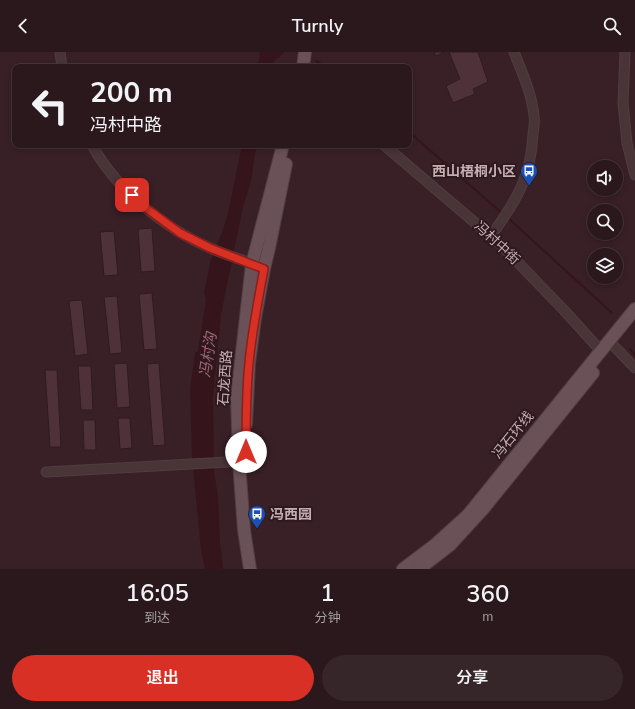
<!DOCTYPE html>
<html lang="zh">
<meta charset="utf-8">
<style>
:root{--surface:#2a181c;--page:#362529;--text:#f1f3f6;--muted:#a5a0a3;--line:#46373b;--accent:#d93025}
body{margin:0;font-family:"Nunito Sans","Noto Sans SC",sans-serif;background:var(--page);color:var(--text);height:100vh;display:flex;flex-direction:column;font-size:15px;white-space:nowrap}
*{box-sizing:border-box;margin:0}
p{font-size:13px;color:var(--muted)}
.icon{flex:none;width:22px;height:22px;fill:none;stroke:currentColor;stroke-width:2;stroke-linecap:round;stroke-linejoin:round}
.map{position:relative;height:517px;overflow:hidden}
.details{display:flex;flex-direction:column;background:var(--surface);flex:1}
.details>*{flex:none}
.top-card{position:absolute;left:12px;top:12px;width:400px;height:84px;border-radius:8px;box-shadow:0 2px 6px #0003,0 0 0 1px var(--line);background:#2a181c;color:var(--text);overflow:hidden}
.controls{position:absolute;left:587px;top:108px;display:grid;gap:8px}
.controls a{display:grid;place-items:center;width:36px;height:36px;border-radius:50%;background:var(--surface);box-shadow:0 2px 6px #0003,0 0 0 1px var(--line);font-size:20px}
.pin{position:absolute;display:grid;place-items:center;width:34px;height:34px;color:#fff;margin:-17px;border-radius:8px;box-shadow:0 2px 6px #0006}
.me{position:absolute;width:44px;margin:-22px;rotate:0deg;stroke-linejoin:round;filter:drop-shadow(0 0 3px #0008)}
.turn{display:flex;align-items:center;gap:14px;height:84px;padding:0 12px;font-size:18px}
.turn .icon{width:52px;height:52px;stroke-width:2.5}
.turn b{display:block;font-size:28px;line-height:34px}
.eta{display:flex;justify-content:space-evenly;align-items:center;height:68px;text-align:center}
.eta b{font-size:24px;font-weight:600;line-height:28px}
.action{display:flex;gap:8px;margin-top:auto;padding:8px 12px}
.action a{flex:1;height:46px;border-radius:24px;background:var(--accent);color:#fff;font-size:16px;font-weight:600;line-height:46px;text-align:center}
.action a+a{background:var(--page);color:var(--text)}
header{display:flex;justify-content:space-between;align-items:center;height:52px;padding:0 12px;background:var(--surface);font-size:18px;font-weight:600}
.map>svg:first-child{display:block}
.water{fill:#36141b}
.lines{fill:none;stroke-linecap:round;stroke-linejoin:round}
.stream{stroke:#36141b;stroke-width:2}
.building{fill:#4f3239;stroke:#2f1b1f}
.minor-casing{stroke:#523d41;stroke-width:11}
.major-casing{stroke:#523d41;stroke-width:14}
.minor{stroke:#493438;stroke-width:9}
.major{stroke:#695157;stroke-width:12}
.route-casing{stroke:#8d1f18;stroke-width:10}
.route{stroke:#d93025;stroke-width:7}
.labels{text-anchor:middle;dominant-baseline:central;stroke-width:4;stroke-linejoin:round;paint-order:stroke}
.poi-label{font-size:14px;font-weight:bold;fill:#c5aeb2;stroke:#2d191e;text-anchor:end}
.street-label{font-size:14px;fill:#c5aeb2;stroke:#2d191e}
.water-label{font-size:15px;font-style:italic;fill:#a56675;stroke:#2d191e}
</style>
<header><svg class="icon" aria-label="back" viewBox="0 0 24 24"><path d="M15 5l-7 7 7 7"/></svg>Turnly<svg class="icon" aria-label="search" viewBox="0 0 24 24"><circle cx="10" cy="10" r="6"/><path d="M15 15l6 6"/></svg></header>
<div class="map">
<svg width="635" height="517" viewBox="0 0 635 517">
<rect width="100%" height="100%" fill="#382026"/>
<!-- water -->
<g class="water">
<path d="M260,0H284L283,2L274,9V15H258Z"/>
<path d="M242,93H259L255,101L251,129L243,155L221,262L213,345L214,420L218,444L220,489L223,517H205L201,498L192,404L190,338L195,301L198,299L206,248L204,240L211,207L223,178L228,161Z"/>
</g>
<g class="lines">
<!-- stream -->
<g class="stream">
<path d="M316,9L328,15"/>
<path d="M409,80L503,162"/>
<path d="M507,165L612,261"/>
<path d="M630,297L635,303"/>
</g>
</g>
<!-- building -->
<g class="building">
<path d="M434,0H444L436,4Z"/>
<path d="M449,0H478L488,30L473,37L475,42L453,51L446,34L460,27Z"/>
<path d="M152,176L155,219L141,220L138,177Z"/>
<path d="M114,179L118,223L104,224L100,180Z"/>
<path d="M152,241L157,297L144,298L139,242Z"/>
<path d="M117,244L122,301L110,302L104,245Z"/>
<path d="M82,248L88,302L75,304L69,249Z"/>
<path d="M127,311L130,355L117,356L114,312Z"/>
<path d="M159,311L165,393L153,394L147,312Z"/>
<path d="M78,314H91L93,358H81Z"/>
<path d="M45,318H57L61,395H50Z"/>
<path d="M118,366H130L132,396L120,397Z"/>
<path d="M83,368H95L96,398H84Z"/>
</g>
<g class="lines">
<defs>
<g id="minor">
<path d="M60,0L62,15"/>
<path d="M625,0L623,51L627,91L635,123"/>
<path d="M92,93C116,137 165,177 210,196C225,203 241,207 256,213"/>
<path d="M384,93L500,192L562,256L601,299"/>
<path d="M491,184C516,149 531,126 533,82C534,76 535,69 534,64C532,42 522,20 514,0"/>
<path d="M614,294L635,316"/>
<path d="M46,420L246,409"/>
</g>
<g id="major">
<path d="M303,15L305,0"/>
<path d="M246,372L249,311L255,266L264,217L269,196L286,112"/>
<path d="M250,517L244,478L239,410L237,345L252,212L283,93"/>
<path d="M403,517L436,492L468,463L635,257"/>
<path d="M419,517L450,493L483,457L593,321"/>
</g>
</defs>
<!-- minor casing -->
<use href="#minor" class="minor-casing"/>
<!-- major casing -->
<use href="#major" class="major-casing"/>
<!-- minor -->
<use href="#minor" class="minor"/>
<!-- major -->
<use href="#major" class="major"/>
</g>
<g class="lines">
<defs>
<path id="route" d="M132,143L146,156L180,181L210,196L264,217C258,248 252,279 249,311C246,341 246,371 246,400"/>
</defs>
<!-- route casing -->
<use href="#route" class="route-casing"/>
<!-- route -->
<use href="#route" class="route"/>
</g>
<!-- icons -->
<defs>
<symbol id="bus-pin" viewBox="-11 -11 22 30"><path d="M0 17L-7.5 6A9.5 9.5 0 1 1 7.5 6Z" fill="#1a4fb4" stroke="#2d191e"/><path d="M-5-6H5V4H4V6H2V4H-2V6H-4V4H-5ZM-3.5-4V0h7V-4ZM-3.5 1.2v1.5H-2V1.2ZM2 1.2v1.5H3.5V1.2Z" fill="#fff"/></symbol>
</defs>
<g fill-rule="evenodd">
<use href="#bus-pin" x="519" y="109" width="20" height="27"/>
<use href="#bus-pin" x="247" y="452" width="20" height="27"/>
</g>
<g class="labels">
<!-- poi labels -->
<g class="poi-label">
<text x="516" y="119">西山梧桐小区</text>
<text x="270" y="462" text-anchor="start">冯西园</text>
</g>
<!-- street labels -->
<g class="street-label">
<text transform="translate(497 191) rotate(43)">冯村中街</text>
<text transform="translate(225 326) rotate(-86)">石龙西路</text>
<text transform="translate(513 383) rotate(-51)">冯石环线</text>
</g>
<!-- water labels -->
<g class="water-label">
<text transform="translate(208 303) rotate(-82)">冯村沟</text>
</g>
</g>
</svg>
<div class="controls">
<a><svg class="icon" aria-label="sound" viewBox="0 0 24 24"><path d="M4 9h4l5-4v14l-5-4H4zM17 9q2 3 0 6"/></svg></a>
<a><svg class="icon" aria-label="search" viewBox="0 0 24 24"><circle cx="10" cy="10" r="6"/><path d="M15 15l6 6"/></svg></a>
<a><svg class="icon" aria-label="layers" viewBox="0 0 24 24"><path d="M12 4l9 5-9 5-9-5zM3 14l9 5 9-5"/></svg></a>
</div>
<div class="pin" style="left:132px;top:143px;background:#d93025"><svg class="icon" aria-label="arrive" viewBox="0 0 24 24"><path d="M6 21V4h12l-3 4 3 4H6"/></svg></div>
<svg class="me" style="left:246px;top:400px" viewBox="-20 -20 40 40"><circle r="19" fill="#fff"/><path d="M0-13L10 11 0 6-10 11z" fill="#d93025"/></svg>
<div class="top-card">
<div class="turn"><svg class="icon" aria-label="left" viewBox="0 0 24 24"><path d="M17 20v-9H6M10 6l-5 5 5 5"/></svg><div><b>200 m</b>冯村中路</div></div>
</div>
</div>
<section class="details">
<div class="eta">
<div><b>16:05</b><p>到达</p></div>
<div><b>1</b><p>分钟</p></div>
<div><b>360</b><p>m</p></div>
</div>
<div class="action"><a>退出</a><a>分享</a></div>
</section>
